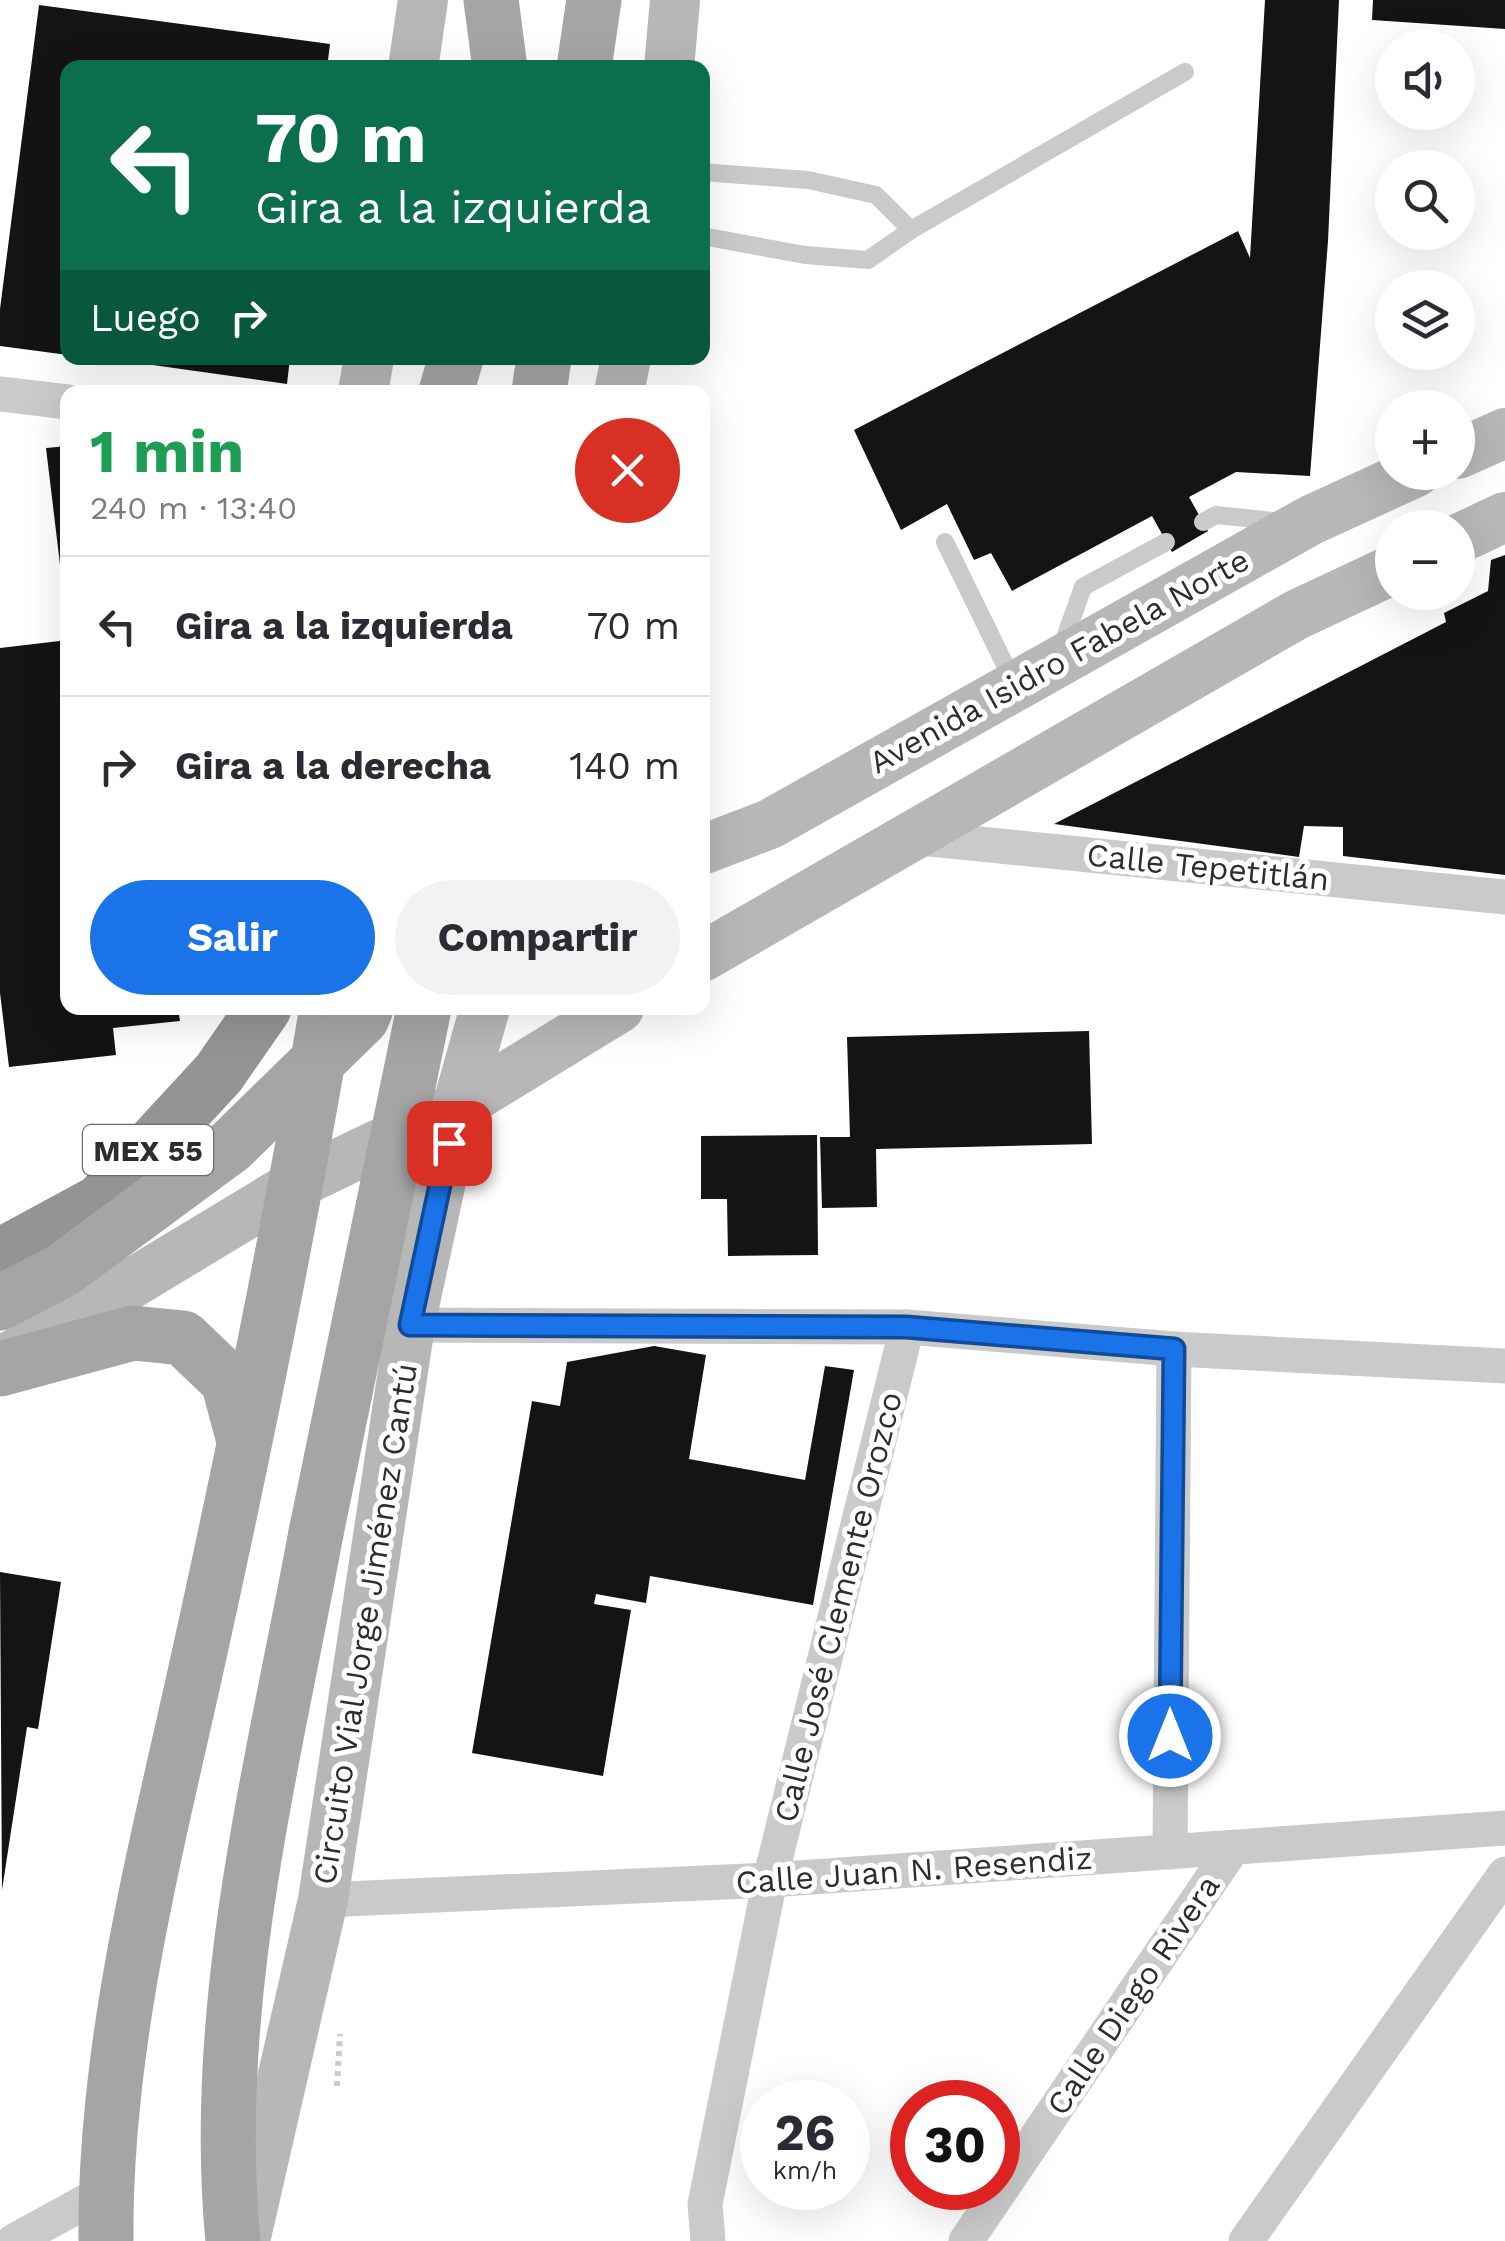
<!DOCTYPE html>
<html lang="es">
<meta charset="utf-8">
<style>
:root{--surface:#fff;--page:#f2f2f3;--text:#2b2b33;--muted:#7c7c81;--line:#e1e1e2;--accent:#1a73e8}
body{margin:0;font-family:"Work Sans",sans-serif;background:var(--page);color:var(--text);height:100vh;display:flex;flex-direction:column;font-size:38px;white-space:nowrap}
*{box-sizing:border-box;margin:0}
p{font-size:32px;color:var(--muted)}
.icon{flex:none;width:55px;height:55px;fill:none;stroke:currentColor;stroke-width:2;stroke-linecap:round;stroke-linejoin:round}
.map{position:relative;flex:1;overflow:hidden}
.details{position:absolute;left:60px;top:385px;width:650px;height:630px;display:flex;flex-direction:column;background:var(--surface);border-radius:20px;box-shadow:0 10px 40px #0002}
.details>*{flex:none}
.banner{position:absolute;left:60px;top:60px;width:650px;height:305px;border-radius:20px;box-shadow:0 10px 40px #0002;background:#0b6e4f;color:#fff;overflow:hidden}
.buttons{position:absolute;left:1375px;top:30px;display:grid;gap:20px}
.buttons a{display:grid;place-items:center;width:100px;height:100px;border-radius:50%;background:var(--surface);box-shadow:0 10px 40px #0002;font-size:50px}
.speed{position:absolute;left:740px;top:2080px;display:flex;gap:20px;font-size:50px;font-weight:700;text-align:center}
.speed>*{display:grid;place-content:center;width:130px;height:130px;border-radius:50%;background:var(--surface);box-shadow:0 10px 40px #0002;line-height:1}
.speed small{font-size:25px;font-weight:400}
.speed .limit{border:15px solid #d22;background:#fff;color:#111}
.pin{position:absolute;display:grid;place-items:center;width:85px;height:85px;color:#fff;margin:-42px;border-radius:20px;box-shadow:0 5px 15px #0006}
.me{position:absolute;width:110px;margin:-55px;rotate:0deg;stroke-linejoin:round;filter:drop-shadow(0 0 8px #0008)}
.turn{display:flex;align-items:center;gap:35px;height:210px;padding:0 30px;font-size:45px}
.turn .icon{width:130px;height:130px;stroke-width:2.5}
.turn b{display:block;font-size:70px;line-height:85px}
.then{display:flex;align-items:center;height:95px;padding:0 30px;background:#0003;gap:20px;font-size:38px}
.round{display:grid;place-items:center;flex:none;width:105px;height:105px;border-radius:52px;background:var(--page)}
.overview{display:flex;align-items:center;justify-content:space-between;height:170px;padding:0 30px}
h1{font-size:60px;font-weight:700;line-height:75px;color:#1e9e55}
.button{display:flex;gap:20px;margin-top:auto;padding:20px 30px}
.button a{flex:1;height:115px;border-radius:60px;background:var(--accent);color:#fff;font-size:40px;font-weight:700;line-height:115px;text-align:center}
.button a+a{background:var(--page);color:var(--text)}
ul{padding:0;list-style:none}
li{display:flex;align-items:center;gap:30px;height:140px;padding:0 30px;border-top:2px solid var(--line)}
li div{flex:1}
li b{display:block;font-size:38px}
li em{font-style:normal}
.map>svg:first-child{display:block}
.building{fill:#141414}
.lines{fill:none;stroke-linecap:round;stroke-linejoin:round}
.path{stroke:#cacaca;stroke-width:6;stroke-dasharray:5 5;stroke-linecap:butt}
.lane{stroke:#cacaca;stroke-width:18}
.street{stroke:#cacaca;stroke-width:35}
.secondary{stroke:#b7b7b7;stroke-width:50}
.primary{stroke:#a5a5a5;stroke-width:55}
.highway{stroke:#949494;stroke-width:55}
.primary-bridge{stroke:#a5a5a5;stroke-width:55}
.route-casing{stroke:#114b97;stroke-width:25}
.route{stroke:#1a73e8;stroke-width:18}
.labels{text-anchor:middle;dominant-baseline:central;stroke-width:10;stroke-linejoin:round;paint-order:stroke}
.shield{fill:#fff;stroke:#6c6c6c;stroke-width:2.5}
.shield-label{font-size:30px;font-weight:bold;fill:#2d2d2d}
.street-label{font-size:32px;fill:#2d2d2d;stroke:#fff}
</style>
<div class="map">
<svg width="1505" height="2241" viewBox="0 0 1505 2241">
<rect width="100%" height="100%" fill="#fff"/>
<!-- building -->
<g class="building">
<path d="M1265,0H1339L1328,241L1310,476L1236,472L1189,497L1208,531L1172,552L1152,516L1012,591L991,553L974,560L947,504L901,530L854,430L1238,231L1250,258Z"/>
<path d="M1373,0H1505V29L1372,20Z"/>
<path d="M39,5L330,44L327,68H68V355L0,346V309Z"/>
<path d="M103,358H290L287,384Z"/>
<path d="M68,446V606H65L46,448Z"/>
<path d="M1505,555V875L1343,856V827L1304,826L1299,857L1054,824L1446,622L1444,613L1488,591L1491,560Z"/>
<path d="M68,640V1008H178L180,1021L113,1028L116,1055L9,1067L0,993V648Z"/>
<path d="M1089,1031L1092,1144L876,1149L877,1207L822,1208L820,1137H850L847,1037Z"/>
<path d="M817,1135L818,1255L728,1256L727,1199H701V1136Z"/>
<path d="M654,1346L706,1355L689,1459L805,1480L825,1366L854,1370L813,1605L650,1576L646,1603L596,1594L594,1604L631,1610L603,1776L472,1753L532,1401L560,1406L567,1362Z"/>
<path d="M0,1572L61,1582L38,1729L27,1727L2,1890Z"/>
</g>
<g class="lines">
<!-- path -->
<path class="path" d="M337,2086L340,2034"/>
<!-- lane -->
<g class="lane">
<path d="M702,172L808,180L876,195L911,230"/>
<path d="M702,236L805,255L868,260L911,230L1185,72"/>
<path d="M1203,522L1216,515L1284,522"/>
<path d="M945,542L1013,681"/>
<path d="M1061,649L1083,587L1166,542"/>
</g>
<!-- street -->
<g class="street">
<path d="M0,394L68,402"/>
<path d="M911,837L1505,897"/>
<path d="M410,1325L907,1327L1174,1349L1505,1366"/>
<path d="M1170,1852L1174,1349"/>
<path d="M323,1900L770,1880L1505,1828"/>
<path d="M14,2241L105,2191"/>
<path d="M708,2241L705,2204L770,1880L907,1327"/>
<path d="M966,2241L1232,1849"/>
<path d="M1246,2241L1505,1874"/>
</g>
<!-- secondary -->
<g class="secondary">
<path d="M413,68L423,0"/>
<path d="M669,68L675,0"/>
<path d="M363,392L369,358"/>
<path d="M619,392L626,358"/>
<path d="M1458,454L1505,433"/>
<path d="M1458,539L1505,517"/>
<path d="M702,850L770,824L1311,520L1416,472"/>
<path d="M702,957L1296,615L1392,570"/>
<path d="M13,1355L298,1183L457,1107L619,1008"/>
<path d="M245,2241L323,1900L410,1325L457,1107L485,1008"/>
</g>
<!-- primary -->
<g class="primary">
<path d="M491,0L500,68"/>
<path d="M584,68L594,0"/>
<path d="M446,392L456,358"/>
<path d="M539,392L544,358"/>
<path d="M0,1369L133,1333L183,1338L228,1381L244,1441"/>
<path d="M106,2241C104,2045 156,1850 198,1660C246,1443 290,1226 327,1008"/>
<path d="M233,2241C210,2004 273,1765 316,1533"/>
</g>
<!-- highway -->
<path class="highway" d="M0,1256L100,1202L219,1073L264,1008"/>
<!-- primary-bridge -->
<g class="primary-bridge">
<path d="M0,1303L63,1270L231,1146L362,1018L366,1008"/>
<path d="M316,1533L424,1008"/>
</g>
</g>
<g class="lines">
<defs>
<path id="route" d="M449,1143L410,1325L906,1327L1174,1349L1170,1736"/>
</defs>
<!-- route casing -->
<use href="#route" class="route-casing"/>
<!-- route -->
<use href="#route" class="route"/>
</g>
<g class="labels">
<!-- shield labels -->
<rect class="shield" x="83" y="1125" width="130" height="50" rx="8"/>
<g class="shield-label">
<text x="148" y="1150">MEX 55</text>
</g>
<!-- street labels -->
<g class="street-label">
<text transform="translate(1059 661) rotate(-29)">Avenida Isidro Fabela Norte</text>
<text transform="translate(1208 867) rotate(6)">Calle Tepetitlán</text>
<text transform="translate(838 1607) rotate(-76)">Calle José Clemente Orozco</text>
<text transform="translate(365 1624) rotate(-81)">Circuito Vial Jorge Jiménez Cantú</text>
<text transform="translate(914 1870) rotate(-4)">Calle Juan N. Resendiz</text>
<text transform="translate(1133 1995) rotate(-56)">Calle Diego Rivera</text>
</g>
</g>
</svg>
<div class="buttons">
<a><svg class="icon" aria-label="sound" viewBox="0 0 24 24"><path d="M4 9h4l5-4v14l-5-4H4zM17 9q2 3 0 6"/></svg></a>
<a><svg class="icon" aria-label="search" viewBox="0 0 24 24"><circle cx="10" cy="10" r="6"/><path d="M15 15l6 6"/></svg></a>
<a><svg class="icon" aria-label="layers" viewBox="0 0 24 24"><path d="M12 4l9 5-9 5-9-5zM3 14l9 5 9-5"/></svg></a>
<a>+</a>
<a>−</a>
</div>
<div class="speed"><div>26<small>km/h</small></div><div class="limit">30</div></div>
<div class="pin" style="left:449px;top:1143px;background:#d93025"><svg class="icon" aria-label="arrive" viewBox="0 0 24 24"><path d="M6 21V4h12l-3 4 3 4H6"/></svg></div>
<svg class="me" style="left:1170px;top:1736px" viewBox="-20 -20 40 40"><circle r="17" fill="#1a73e8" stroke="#fff" stroke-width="3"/><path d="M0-11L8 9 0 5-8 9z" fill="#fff"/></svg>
<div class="banner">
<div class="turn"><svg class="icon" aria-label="left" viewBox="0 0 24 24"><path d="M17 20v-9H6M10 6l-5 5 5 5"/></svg><div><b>70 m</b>Gira a la izquierda</div></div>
<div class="then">Luego<svg class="icon" aria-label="right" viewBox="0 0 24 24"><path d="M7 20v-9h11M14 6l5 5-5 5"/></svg></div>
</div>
<section class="details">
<div class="overview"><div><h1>1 min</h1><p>240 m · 13:40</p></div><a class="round" style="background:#d93025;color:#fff"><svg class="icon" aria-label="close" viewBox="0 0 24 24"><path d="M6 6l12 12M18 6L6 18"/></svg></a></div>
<ul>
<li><svg class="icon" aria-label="left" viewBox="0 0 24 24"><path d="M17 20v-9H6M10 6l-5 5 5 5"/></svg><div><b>Gira a la izquierda</b></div><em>70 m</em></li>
<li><svg class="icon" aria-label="right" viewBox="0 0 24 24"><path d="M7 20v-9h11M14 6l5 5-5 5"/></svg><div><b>Gira a la derecha</b></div><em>140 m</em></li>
</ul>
<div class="button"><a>Salir</a><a>Compartir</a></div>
</section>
</div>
